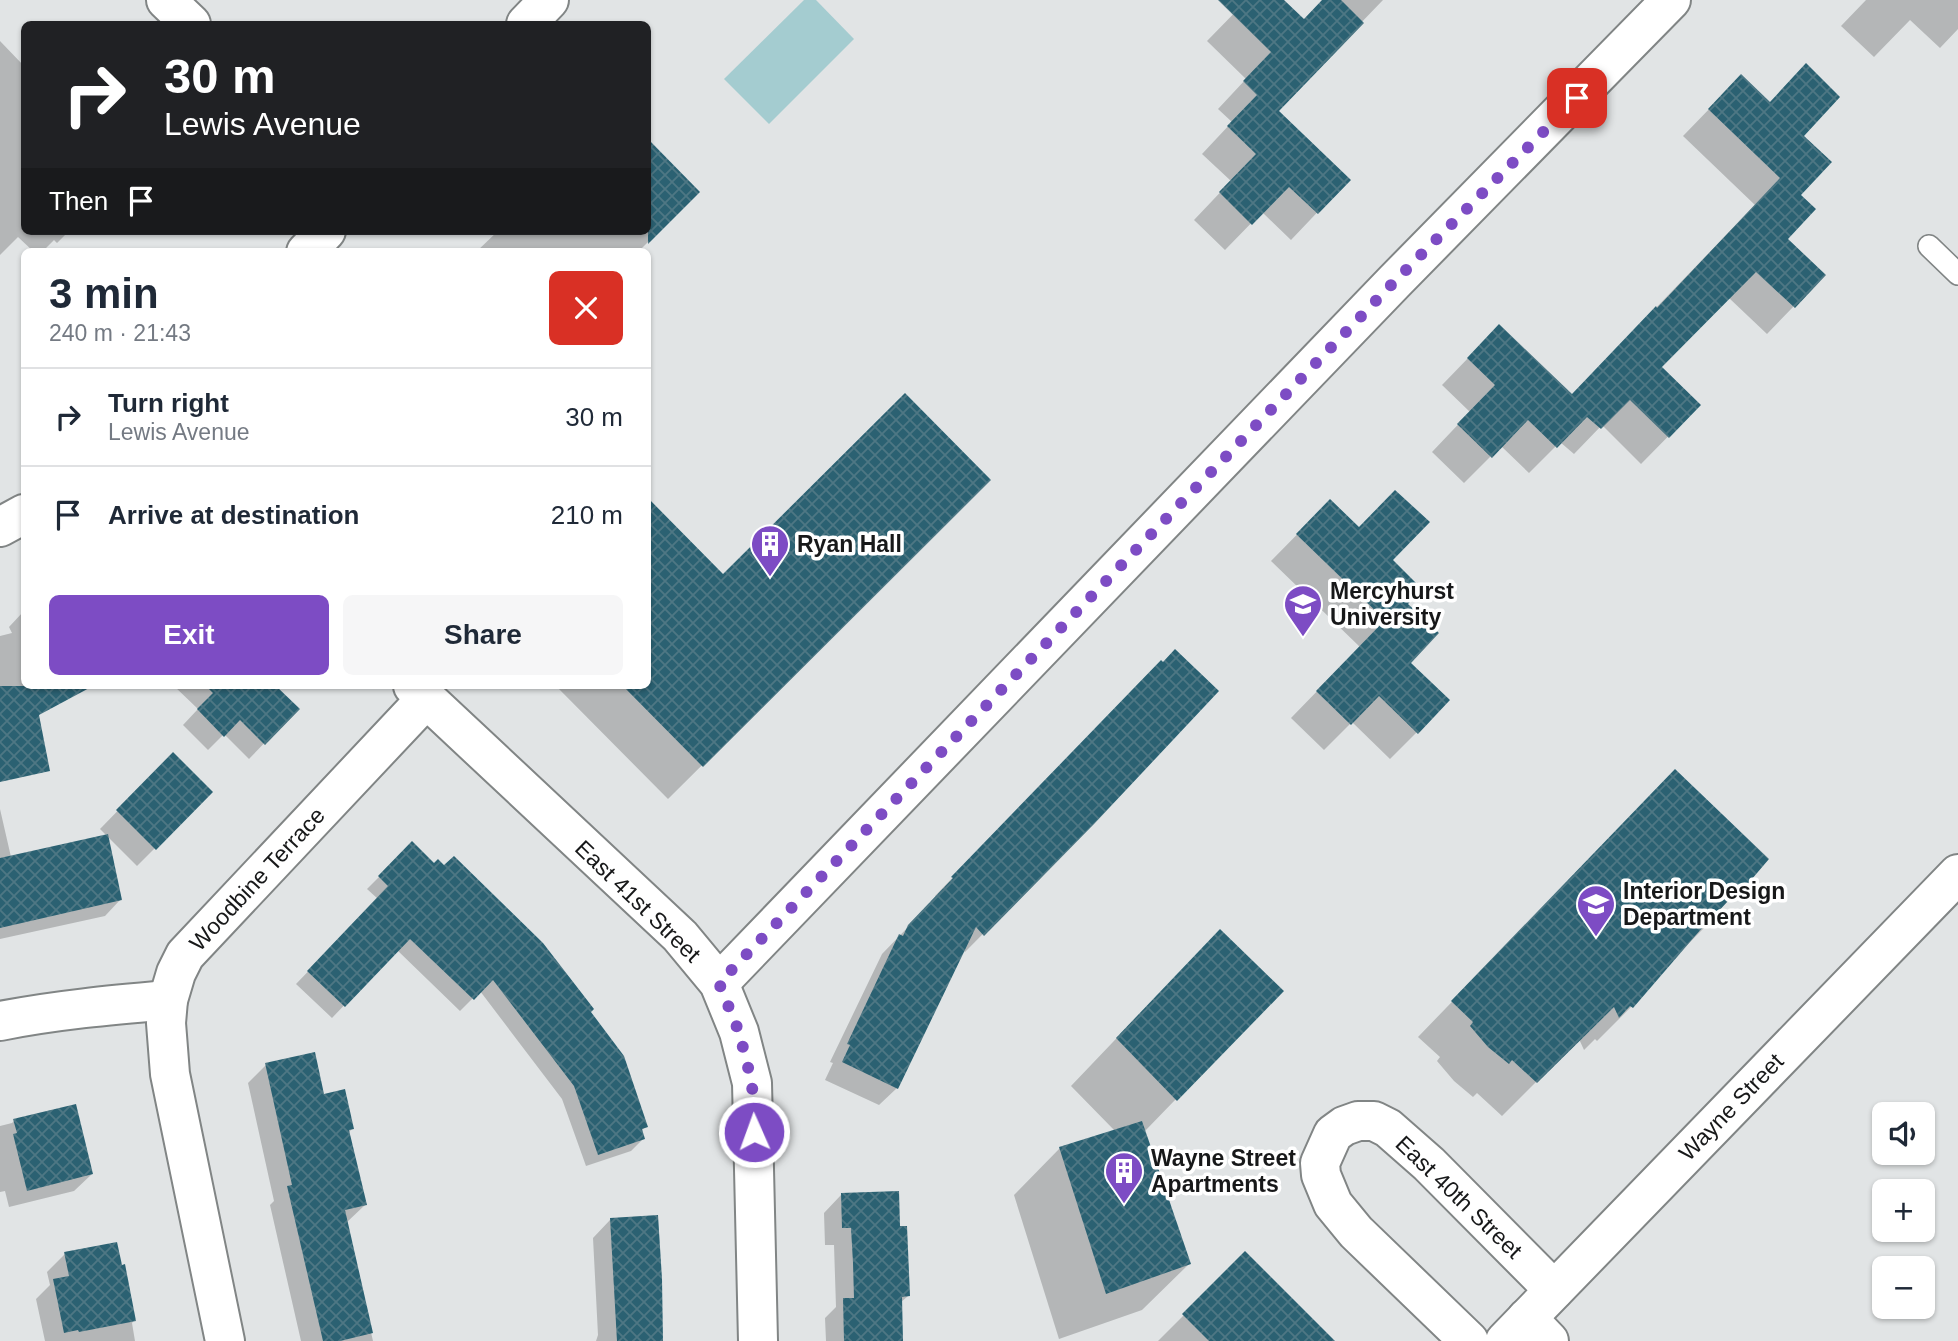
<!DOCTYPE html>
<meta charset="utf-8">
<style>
:root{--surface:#fff;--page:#f6f6f7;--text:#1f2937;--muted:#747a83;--line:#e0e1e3;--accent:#7d4cc4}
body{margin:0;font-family:Arial,sans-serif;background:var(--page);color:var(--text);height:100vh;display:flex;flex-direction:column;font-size:26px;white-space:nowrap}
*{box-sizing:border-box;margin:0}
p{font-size:23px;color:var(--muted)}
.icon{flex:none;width:38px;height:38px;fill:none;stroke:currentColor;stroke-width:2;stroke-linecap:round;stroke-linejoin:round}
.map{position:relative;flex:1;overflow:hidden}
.side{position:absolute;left:21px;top:248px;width:630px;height:441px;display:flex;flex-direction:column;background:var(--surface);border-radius:10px;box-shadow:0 2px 5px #0004}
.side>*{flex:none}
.hud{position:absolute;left:21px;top:21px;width:630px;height:214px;border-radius:10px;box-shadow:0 2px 5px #0004;background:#202124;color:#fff;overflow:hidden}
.tools{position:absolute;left:1872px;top:1102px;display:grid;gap:14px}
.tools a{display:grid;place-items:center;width:63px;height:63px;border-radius:10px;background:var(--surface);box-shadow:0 2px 5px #0004;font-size:35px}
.pin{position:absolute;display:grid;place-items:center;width:60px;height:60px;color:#fff;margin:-30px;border-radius:14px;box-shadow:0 4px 10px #0006}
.me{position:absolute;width:77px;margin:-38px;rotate:358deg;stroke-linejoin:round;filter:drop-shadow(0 0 5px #0008)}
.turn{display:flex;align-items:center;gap:24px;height:147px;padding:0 28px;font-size:32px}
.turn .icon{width:91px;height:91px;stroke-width:2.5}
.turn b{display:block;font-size:49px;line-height:60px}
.then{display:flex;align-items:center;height:66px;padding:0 28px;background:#0003;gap:14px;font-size:26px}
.round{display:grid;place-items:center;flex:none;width:74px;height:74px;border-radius:10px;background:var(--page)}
.overview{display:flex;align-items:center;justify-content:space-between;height:119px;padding:0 28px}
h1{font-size:42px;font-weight:700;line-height:52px}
.action{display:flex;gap:14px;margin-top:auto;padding:14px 28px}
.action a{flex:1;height:80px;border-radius:10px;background:var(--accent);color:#fff;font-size:28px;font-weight:700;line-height:80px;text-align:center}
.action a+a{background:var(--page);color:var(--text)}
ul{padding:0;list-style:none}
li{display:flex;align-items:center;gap:21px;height:98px;padding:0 28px;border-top:2px solid var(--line)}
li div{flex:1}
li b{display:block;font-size:26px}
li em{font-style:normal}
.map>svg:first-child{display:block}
.grass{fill:#a4ccd0}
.shadow{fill:#0003}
.building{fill:url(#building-cross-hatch)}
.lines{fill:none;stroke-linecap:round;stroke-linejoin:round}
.service-casing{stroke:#818585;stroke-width:24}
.minor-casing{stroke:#818585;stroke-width:42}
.service{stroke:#fff;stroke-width:21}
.minor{stroke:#fff;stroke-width:38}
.route{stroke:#7d4cc4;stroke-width:12;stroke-dasharray:0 21.6}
.labels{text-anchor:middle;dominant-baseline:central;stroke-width:7;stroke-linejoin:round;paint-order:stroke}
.poi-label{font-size:23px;font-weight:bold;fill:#171819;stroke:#fff;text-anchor:start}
.street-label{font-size:23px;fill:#171819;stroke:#fff}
</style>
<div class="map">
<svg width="1958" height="1341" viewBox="0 0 1958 1341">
<defs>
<pattern id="building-cross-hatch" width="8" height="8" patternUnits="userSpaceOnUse" patternTransform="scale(1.75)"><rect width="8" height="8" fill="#2b6172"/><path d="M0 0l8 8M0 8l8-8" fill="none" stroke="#4e7784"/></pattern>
</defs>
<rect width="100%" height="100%" fill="#e1e4e5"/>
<!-- grass -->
<path class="grass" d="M804,0H816L854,39L769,124L724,79Z"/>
<!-- shadow -->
<g class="shadow">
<path d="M1247,0H1281L1303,21L1323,0H1383L1276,111L1348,180L1291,240L1262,212L1225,250L1194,220L1231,181L1202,154L1232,122L1218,109L1246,79L1207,41Z"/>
<path d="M1866,0H1958V29L1940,48L1910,20L1874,57L1841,26Z"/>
<path d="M0,41L24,66V231H69L57,243L54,240L42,252H34L18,237L0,255Z"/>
<path d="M1715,103L1801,136L1798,195L1786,239L1824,275L1767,334L1729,298L1660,367L1699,405L1641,464L1602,425L1574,454L1560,442L1529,473L1501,446L1464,483L1432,452L1470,412L1442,385L1473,353L1571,396L1755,205L1683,136Z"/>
<path d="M648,141L698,192L638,252H476L498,231H648Z"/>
<path d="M989,480L668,799L556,686H648V500L723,577Z"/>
<path d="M1330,501L1406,604L1409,663L1417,732L1390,759L1352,722L1324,750L1291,718L1360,647L1271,561Z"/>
<path d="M23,612H24V686H30L0,702V636L12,633L9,627Z"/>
<path d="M1143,680L1094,822L965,952L963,950L897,1088L879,1105L825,1080L833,1063L830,1062L882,954L937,897L935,896Z"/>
<path d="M174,686H273L297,709L249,759L224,734L208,750L183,725L198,709Z"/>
<path d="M173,754L211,792L137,866L100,829Z"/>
<path d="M1641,806L1745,884L1713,916L1709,923L1673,959L1631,1007L1597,1041L1595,1039L1584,1050L1579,1039L1502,1116L1477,1093L1473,1097L1454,1081L1437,1061L1440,1057L1418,1037Z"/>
<path d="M0,809L11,857L120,900L105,916L0,939Z"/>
<path d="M412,844L589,1012L646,1126L641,1131L643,1139L631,1151L586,1166L562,1099L480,991L460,1011L397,950L332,1018L296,984L378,899L367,889Z"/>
<path d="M1174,978L1176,1099L1144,1132L1189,1264L1142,1310L1059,1339L1014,1195L1060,1148L1115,1131L1071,1086Z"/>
<path d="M266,1065L323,1096L352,1129L348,1133L365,1205L346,1223L373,1341H301L270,1205L274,1201L248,1083Z"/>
<path d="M14,1121L92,1174L74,1191L9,1207L5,1191L0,1192V1126L12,1123Z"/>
<path d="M841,1195L899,1228L908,1296L900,1303L901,1341H826L825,1318L836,1307L834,1245H825L824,1213Z"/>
<path d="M610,1220L662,1341H596L598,1335L593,1238Z"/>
<path d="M65,1254L134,1320L132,1323L135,1341H45L36,1299L50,1285L47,1272Z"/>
<path d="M1240,1259L1332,1341H1158Z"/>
</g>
<!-- building -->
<g class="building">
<path d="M1218,0H1284L1304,19L1322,0H1341L1364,23L1279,111L1351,180L1318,214L1289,187L1252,225L1219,192L1256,154L1227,126L1257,95L1243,81L1271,52Z"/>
<path d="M1806,63L1840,97L1804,136L1832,162L1801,195L1816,209L1788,239L1826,275L1795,308L1756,272L1662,367L1701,405L1669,438L1630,400L1601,429L1587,417L1557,448L1528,420L1492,458L1457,424L1495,385L1467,358L1499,324L1572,394L1656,306L1657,308L1780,178L1708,109L1741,74L1770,102Z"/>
<path d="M648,139L700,192L648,244Z"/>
<path d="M905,393L991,480L703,767L623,686H648V498L723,574Z"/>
<path d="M1395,490L1430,522L1393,560L1422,589L1408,604L1439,633L1411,663L1450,700L1418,734L1379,696L1351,725L1316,691L1385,620L1296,534L1330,499L1359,527Z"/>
<path d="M1175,649L1219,691L1095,823L984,936L976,927L898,1089L842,1062L850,1045L847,1044L899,934L903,936L908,925L953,878L951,877L1161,660L1163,662Z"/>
<path d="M0,686H93L39,715L50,771L0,782Z"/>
<path d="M206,686H276L300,709L265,745L240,720L224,737L197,709L213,693Z"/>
<path d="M173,752L213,792L156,850L116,810Z"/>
<path d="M1675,769L1769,859L1746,886L1738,890L1716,914L1711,924L1703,927L1696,935L1633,1008L1630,1006L1619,1018L1614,1007L1537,1083L1512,1060L1509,1064L1488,1047L1470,1026L1473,1022L1451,1001Z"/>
<path d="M108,834L122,900L0,928V858Z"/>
<path d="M412,841L434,863L438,859L444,865L454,856L543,943L594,1009L591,1012L624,1056L648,1127L642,1129L645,1139L598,1155L574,1086L493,980L474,1000L410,939L345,1007L307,971L388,886L378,876Z"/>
<path d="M1220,929L1284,991L1177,1101L1116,1038Z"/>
<path d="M315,1052L324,1094L345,1089L354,1129L349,1130L367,1205L345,1210L373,1333L340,1341H323L287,1186L292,1185L265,1063Z"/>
<path d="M76,1104L93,1174L27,1191L13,1134L17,1133L13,1119Z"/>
<path d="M1142,1121L1191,1264L1106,1294L1059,1147Z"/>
<path d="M899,1191L900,1226H907L910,1296L902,1297L903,1341H844L843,1298H854L853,1263L851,1228H842L841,1193Z"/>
<path d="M658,1215L662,1279L663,1341H617L610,1218Z"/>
<path d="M117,1242L122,1265L125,1264L136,1321L79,1332L78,1330L64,1333L53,1279L69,1276L64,1252Z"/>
<path d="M1245,1251L1335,1341H1209L1182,1314Z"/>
</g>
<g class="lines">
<defs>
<path id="service" d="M1929,246L1958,274"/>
<g id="minor">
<path d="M166,0L191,24"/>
<path d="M526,24L549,0"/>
<path d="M306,252L326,231"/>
<path d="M0,527L24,514"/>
<path d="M413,686L680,936L719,983L739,1032L752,1083L758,1341"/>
<path d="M719,983L1395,281L1671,0"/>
<path d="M0,1021C56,1010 112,1005 168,1000"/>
<path d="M1527,1318L1549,1341"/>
<path d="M225,1341L170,1074L166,1023L168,1000L176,973L185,955L426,699"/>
<path d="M1469,1341L1356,1232L1333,1204L1321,1175L1320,1163L1333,1134L1344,1126L1358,1121H1374L1388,1128L1429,1164L1554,1290"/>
<path d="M1505,1341L1958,874"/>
</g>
</defs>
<!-- service casing -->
<use href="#service" class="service-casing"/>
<!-- minor casing -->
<use href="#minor" class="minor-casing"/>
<!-- service -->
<use href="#service" class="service"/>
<!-- minor -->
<use href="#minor" class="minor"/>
</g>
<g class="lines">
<!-- route -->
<path class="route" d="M754,1132L752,1083L739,1032L719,983L1395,281L1577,98"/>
</g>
<!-- icons -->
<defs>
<symbol id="building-pin" viewBox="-11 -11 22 30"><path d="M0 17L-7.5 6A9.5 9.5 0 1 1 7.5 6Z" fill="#7d4cc4" stroke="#fff"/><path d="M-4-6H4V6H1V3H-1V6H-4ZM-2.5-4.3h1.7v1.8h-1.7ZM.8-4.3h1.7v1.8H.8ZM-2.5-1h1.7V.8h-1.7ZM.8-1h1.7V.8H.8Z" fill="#fff"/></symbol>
<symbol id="university-pin" viewBox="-11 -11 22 30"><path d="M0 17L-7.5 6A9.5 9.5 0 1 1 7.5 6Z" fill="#7d4cc4" stroke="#fff"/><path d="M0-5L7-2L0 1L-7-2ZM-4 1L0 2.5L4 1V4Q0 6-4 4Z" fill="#fff"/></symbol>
<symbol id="school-pin" viewBox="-11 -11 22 30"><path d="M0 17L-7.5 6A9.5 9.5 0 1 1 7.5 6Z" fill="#7d4cc4" stroke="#fff"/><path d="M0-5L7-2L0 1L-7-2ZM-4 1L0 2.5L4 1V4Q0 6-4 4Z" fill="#fff"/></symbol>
</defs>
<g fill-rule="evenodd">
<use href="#building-pin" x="748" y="522" width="44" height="60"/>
<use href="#university-pin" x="1281" y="582" width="44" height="60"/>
<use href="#school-pin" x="1574" y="882" width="44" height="60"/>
<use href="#building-pin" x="1102" y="1149" width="44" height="60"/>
</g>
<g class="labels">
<!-- poi labels -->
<g class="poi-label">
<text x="797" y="544">Ryan Hall</text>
<text x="1330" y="591">Mercyhurst<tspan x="1330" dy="26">University</tspan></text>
<text x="1623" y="891">Interior Design<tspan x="1623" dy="26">Department</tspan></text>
<text x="1151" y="1158">Wayne Street<tspan x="1151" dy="26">Apartments</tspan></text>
</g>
<!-- street labels -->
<g class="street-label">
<text transform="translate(257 879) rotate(-47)">Woodbine Terrace</text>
<text transform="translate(638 901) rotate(44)">East 41st Street</text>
<text transform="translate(1731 1107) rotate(-46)">Wayne Street</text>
<text transform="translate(1459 1197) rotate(44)">East 40th Street</text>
</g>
</g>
</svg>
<div class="tools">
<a><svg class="icon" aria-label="sound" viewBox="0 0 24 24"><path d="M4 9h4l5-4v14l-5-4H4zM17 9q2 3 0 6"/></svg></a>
<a>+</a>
<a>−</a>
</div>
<div class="pin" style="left:1577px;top:98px;background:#d93025"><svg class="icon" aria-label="arrive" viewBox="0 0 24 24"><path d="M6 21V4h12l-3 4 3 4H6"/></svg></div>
<svg class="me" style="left:754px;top:1132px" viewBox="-20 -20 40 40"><circle r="17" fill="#7d4cc4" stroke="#fff" stroke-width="3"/><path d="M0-11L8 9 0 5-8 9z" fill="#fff"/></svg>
<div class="hud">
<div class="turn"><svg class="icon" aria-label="right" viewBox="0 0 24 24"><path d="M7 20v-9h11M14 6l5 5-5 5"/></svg><div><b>30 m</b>Lewis Avenue</div></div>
<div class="then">Then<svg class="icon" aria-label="arrive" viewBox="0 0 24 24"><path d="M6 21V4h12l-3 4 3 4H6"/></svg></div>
</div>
<section class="side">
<div class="overview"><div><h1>3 min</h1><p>240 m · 21:43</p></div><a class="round" style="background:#d93025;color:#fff"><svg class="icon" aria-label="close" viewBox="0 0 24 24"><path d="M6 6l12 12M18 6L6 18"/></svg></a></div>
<ul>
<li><svg class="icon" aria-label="right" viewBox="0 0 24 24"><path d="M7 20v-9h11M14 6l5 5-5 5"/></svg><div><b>Turn right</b><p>Lewis Avenue</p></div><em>30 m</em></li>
<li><svg class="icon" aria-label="arrive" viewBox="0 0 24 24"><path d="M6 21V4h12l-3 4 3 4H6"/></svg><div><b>Arrive at destination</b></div><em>210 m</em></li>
</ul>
<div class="action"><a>Exit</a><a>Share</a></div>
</section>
</div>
